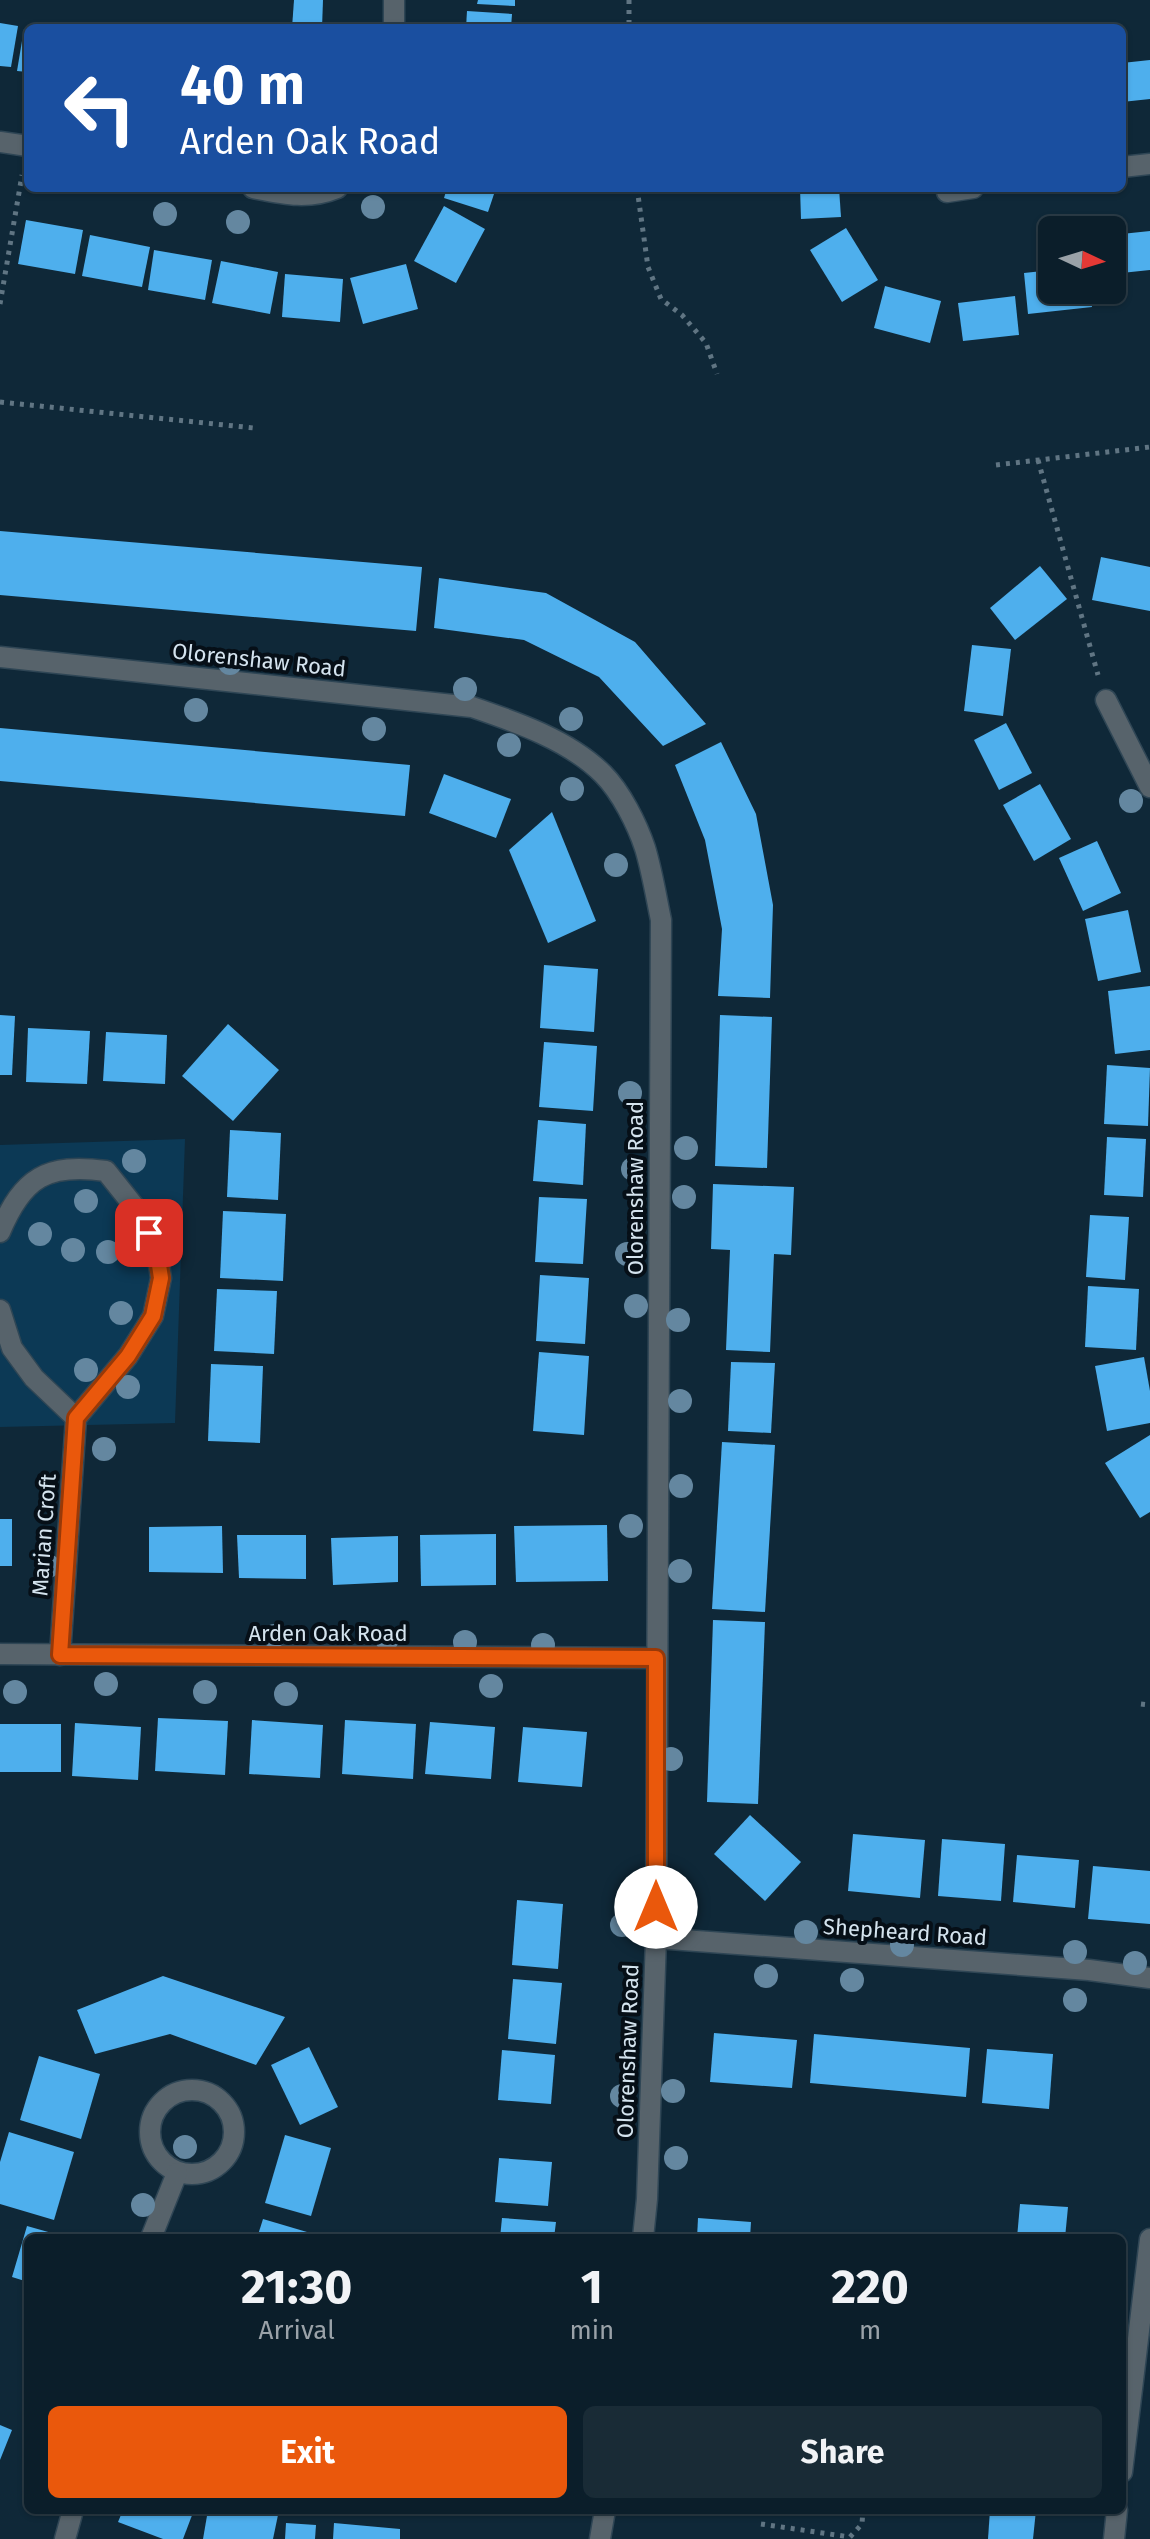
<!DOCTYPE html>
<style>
:root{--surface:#0b1e2a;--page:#192b36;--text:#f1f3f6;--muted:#9aa2a8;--line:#2b3c47;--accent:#ea580c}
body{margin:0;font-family:"Fira Sans",sans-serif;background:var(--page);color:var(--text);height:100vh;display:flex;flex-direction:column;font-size:30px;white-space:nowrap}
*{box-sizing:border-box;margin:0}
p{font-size:26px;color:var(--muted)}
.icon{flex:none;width:44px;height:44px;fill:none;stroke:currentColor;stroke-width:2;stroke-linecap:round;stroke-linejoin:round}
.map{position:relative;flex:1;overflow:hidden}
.sheet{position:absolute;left:24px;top:2234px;width:1102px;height:280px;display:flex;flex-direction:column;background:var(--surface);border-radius:12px;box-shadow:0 2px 6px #0004,0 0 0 2px var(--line)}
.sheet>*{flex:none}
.top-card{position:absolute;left:24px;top:24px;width:1102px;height:168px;border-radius:12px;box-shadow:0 2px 6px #0004,0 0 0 2px var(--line);background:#1a4fa0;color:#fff;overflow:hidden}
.needle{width:52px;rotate:94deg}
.controls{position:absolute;left:1038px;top:216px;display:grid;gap:16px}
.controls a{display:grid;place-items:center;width:88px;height:88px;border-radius:12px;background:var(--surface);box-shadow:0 2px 6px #0004,0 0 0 2px var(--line);font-size:40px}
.pin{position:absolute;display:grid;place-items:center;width:68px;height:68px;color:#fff;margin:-34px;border-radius:16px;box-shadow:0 4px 12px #0006}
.me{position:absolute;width:88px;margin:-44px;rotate:0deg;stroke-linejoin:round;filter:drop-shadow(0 0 6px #0008)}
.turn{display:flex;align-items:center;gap:28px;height:168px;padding:0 24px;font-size:36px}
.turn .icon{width:104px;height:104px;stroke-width:2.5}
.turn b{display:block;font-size:56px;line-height:68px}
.eta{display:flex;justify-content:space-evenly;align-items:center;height:136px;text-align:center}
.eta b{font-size:48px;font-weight:700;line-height:56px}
.button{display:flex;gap:16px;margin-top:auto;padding:16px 24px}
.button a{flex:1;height:92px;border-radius:12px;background:var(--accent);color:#fff;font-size:32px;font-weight:700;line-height:92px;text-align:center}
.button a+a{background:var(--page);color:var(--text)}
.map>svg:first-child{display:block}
.green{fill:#0c3955}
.building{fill:#4eafed}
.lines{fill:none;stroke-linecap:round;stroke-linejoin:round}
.minor-casing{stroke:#2f4655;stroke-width:23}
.path{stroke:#607583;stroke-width:5;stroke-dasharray:4 6;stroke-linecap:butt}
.minor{stroke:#57636b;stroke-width:20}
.tree{fill:#6487a0}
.route-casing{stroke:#983908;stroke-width:20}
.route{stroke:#ea580c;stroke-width:14}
.labels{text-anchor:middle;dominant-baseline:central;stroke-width:8;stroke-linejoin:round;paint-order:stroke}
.street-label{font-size:22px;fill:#d4e3ee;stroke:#060f17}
</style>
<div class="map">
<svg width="1150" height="2539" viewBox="0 0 1150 2539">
<rect width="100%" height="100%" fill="#0f2838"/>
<!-- green -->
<path class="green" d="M185,1139L175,1423L0,1427V1145Z"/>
<!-- building -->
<g class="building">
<path d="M294,0H323L322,28H292Z"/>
<path d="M478,0H515V6L477,4Z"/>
<path d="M467,11L512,14L511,28H466Z"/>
<path d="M0,23L18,26L11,67L0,66Z"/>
<path d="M24,29L28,30V72L17,71Z"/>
<path d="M1150,60V99L1122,102V63Z"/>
<path d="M447,188H496L488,212L444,198Z"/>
<path d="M800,188H839L841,217L801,219Z"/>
<path d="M444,206L485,229L456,283L414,261Z"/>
<path d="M26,220L83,230L75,274L18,264Z"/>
<path d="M846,228L878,280L842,302L810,250Z"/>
<path d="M1150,231V270L1112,274V235Z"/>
<path d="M90,235L150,247L142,287L82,276Z"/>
<path d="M154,250L212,260L205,300L148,290Z"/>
<path d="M221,261L278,272L270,314L212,303Z"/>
<path d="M406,264L418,309L363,324L350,278Z"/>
<path d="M1052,270V290H1090L1092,307L1028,314L1024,273Z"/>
<path d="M285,274L343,279L340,322L282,317Z"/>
<path d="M885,286L941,301L930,343L874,328Z"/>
<path d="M1015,296L1019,335L963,341L958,303Z"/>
<path d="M0,531L422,567L416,631L0,595Z"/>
<path d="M1101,557L1150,567V611L1092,600Z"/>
<path d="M1040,566L1067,599L1015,640L990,608Z"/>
<path d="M439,578L546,593L635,642L706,724L663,746L599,677L524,640L434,628Z"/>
<path d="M972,645L1011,649L1003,716L964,711Z"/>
<path d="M1006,723L1032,773L999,790L974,740Z"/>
<path d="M0,728L410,765L405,816L0,781Z"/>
<path d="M721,742L756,814L773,905L770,998L718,996L722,929L705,840L675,765Z"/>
<path d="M444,774L511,799L496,838L429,813Z"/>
<path d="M1040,784L1071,839L1034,861L1003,805Z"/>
<path d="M552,812L596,921L548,943L509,850Z"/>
<path d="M1097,841L1121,893L1083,911L1059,858Z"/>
<path d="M1128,910L1141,972L1098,981L1085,919Z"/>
<path d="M544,965L598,969L594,1032L540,1028Z"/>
<path d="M1150,986V1050L1115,1054L1108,991Z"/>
<path d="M0,1015L15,1016L12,1075H0Z"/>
<path d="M720,1015L772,1017L767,1168L715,1166Z"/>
<path d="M228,1024L279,1070L233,1121L182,1076Z"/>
<path d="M28,1028L90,1031L87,1084L26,1082Z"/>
<path d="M106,1032L167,1035L165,1084L103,1081Z"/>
<path d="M544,1042L597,1046L593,1111L539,1107Z"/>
<path d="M1107,1065L1150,1068L1148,1126L1104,1124Z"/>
<path d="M538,1120L586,1124L583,1185L533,1181Z"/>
<path d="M230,1130L281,1133L278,1200L227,1197Z"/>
<path d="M1107,1137L1146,1139L1143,1197L1104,1195Z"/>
<path d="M713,1184L794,1187L791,1255L774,1254L770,1352L726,1350L730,1250L711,1249Z"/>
<path d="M539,1197L587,1199L583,1264L535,1262Z"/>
<path d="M223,1211L286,1214L283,1281L220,1278Z"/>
<path d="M1090,1215L1129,1217L1125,1280L1086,1277Z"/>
<path d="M540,1275L589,1278L585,1344L536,1341Z"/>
<path d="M1088,1286L1139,1289L1136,1350L1085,1347Z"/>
<path d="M217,1289L277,1291L274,1354L214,1351Z"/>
<path d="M539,1352L589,1356L584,1435L533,1431Z"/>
<path d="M1144,1357L1150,1391V1423L1107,1431L1095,1366Z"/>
<path d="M731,1362L775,1363L771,1433L728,1431Z"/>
<path d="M211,1364L263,1366L260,1443L208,1441Z"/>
<path d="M1150,1435V1512L1140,1518L1105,1463Z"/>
<path d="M722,1442L775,1445L765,1612L712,1609Z"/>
<rect x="0" y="1519" width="12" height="47"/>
<path d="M607,1525L608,1581L516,1582L514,1526Z"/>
<path d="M222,1526L223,1573L149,1572V1527Z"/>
<path d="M496,1534V1585L421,1586L420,1535Z"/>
<path d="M237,1535H306V1579L239,1578Z"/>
<path d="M398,1536V1582L333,1585L331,1538Z"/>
<path d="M713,1620L765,1622L758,1804L707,1802Z"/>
<path d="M158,1718L228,1721L225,1775L155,1771Z"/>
<path d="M252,1720L323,1725L320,1778L249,1774Z"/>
<path d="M345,1720L416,1724L413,1779L342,1774Z"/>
<path d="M430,1722L495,1727L491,1779L425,1774Z"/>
<path d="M75,1723L141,1727L138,1780L72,1776Z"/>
<rect x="0" y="1724" width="61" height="48"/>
<path d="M523,1727L587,1732L582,1787L518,1782Z"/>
<path d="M750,1815L801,1862L765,1901L714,1854Z"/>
<path d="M853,1834L925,1840L920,1898L848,1891Z"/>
<path d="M942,1839L1005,1844L1001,1901L938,1896Z"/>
<path d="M1017,1855L1079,1860L1075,1908L1013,1902Z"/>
<path d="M1093,1866L1150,1871V1924L1088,1919Z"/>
<path d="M517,1900L563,1904L558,1969L512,1965Z"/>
<path d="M163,1976L285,2017L256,2065L170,2034L95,2054L77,2010Z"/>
<path d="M513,1979L562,1983L556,2044L508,2039Z"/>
<path d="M714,2033L797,2040L792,2088L710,2082Z"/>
<path d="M814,2034L970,2048L966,2097L810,2083Z"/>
<path d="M309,2047L338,2107L300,2125L271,2065Z"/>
<path d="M987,2049L1053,2054L1049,2109L982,2103Z"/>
<path d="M502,2050L555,2055L551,2104L498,2100Z"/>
<path d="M39,2056L100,2074L81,2139L20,2120Z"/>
<path d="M9,2132L74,2152L54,2220L0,2204V2162Z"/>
<path d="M285,2135L331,2148L311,2216L265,2203Z"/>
<path d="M499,2158L552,2162L548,2206L495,2202Z"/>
<path d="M1020,2204L1068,2207L1065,2238H1017Z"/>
<path d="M502,2218L556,2222L554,2238H500Z"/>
<path d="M698,2218L751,2222L750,2238H697Z"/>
<path d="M263,2219L307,2232L305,2238H257Z"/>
<path d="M27,2226L66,2237L28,2238V2282L12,2277Z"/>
<path d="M0,2425L12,2430L0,2460Z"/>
<path d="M123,2510H194L183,2539H163L118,2522Z"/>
<path d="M208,2510H252L278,2515L273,2539H203Z"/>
<path d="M990,2510H1036L1033,2539H988Z"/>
<path d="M286,2523L316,2525L315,2539H285Z"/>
<path d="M334,2523L400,2529V2539H333Z"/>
</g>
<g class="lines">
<defs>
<g id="minor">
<path d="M394,28V0"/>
<path d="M0,142L28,146"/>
<path d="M1122,167L1150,164"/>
<path d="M253,188C283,194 308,200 337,188"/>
<path d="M947,192L973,188"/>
<path d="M0,657L472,707C516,722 569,740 603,774C621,792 637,824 645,848C652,871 656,896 661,920L656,1938L647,2199L643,2238"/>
<path d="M1106,700L1150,787"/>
<path d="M0,1232C23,1177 47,1163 106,1171L141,1215L157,1252L161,1278L153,1316L128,1356L76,1418L60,1655"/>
<path d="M0,1310L12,1348L34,1378L76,1418"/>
<path d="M0,1654L656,1658"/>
<path d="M656,1938L1089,1970L1150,1978"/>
<circle cx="192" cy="2132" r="42"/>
<path d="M151,2238L177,2173"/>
<path d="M1122,2472L1150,2239"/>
<path d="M65,2539L73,2510"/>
<path d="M600,2539L605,2510"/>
<path d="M1114,2539L1117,2510"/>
</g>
</defs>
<!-- minor casing -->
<use href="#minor" class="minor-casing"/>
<!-- path -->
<g class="path">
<path d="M629,0V28"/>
<path d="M637,188L648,267L661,299L682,315L706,343L717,374"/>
<path d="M0,304L22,175"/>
<path d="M0,402L254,428"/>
<path d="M1038,460L1098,675"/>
<path d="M996,465L1150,447"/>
<path d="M1141,1704L1150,1705"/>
<path d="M761,2524L850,2537L862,2524L863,2510"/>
</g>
<!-- minor -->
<use href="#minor" class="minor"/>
</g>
<!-- trees -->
<g class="tree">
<circle cx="373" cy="207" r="12"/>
<circle cx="165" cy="214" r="12"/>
<circle cx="238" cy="222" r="12"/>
<circle cx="230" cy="663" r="12"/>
<circle cx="465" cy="689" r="12"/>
<circle cx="196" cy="710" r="12"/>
<circle cx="571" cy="719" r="12"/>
<circle cx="374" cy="729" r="12"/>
<circle cx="509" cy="745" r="12"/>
<circle cx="572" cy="789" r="12"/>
<circle cx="1131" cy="801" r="12"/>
<circle cx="616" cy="865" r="12"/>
<circle cx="630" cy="1093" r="12"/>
<circle cx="686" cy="1148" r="12"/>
<circle cx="134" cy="1161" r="12"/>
<circle cx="633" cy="1169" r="12"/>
<circle cx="684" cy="1197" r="12"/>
<circle cx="86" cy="1201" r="12"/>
<circle cx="40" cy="1234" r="12"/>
<circle cx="170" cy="1235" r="12"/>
<circle cx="73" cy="1250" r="12"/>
<circle cx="108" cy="1252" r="12"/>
<circle cx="627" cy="1254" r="12"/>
<circle cx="636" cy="1306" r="12"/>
<circle cx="121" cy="1313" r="12"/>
<circle cx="678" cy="1320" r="12"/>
<circle cx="86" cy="1370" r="12"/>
<circle cx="128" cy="1387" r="12"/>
<circle cx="680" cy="1401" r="12"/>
<circle cx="104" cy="1449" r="12"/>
<circle cx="681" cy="1486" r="12"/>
<circle cx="631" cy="1526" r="12"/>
<circle cx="48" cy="1566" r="12"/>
<circle cx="680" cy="1571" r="12"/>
<circle cx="274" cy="1636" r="12"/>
<circle cx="387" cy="1639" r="12"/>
<circle cx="465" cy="1642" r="12"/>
<circle cx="543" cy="1645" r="12"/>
<circle cx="106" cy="1684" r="12"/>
<circle cx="491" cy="1686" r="12"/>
<circle cx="15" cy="1692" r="12"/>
<circle cx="205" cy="1692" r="12"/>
<circle cx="286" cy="1694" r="12"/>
<circle cx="671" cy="1759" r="12"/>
<circle cx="622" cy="1925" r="12"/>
<circle cx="806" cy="1932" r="12"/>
<circle cx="902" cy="1945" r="12"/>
<circle cx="1075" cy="1952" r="12"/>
<circle cx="1135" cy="1963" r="12"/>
<circle cx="766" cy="1976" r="12"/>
<circle cx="852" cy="1980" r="12"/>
<circle cx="1075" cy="2000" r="12"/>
<circle cx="673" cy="2091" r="12"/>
<circle cx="622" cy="2096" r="12"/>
<circle cx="185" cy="2147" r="12"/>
<circle cx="676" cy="2158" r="12"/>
<circle cx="143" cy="2205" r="12"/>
</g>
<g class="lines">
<defs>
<path id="route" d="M149,1233L157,1252L161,1278L153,1316L128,1356L76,1418L60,1655L656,1658V1907"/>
</defs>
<!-- route casing -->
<use href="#route" class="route-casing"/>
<!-- route -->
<use href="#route" class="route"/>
</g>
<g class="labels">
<!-- street labels -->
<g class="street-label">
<text transform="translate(259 660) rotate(6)">Olorenshaw Road</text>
<text transform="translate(635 1188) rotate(-90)">Olorenshaw Road</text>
<text transform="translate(44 1535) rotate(-86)">Marian Croft</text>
<text x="328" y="1633">Arden Oak Road</text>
<text transform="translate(905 1932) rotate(4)">Shepheard Road</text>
<text transform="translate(628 2051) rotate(-88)">Olorenshaw Road</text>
</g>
</g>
</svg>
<div class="controls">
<a><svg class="needle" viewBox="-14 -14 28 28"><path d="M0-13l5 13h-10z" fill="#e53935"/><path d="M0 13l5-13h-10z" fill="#9aa2a8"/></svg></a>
</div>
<div class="pin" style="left:149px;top:1233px;background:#d93025"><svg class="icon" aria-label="arrive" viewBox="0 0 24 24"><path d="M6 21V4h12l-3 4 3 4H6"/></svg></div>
<svg class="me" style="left:656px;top:1907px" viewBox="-20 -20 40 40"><circle r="19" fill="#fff"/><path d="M0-13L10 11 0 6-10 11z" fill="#ea580c"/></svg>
<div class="top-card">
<div class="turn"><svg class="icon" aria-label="left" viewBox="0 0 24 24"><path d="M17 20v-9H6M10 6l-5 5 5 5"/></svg><div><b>40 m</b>Arden Oak Road</div></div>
</div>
<section class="sheet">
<div class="eta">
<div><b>21:30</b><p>Arrival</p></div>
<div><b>1</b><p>min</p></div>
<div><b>220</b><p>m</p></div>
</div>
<div class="button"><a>Exit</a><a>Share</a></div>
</section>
</div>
